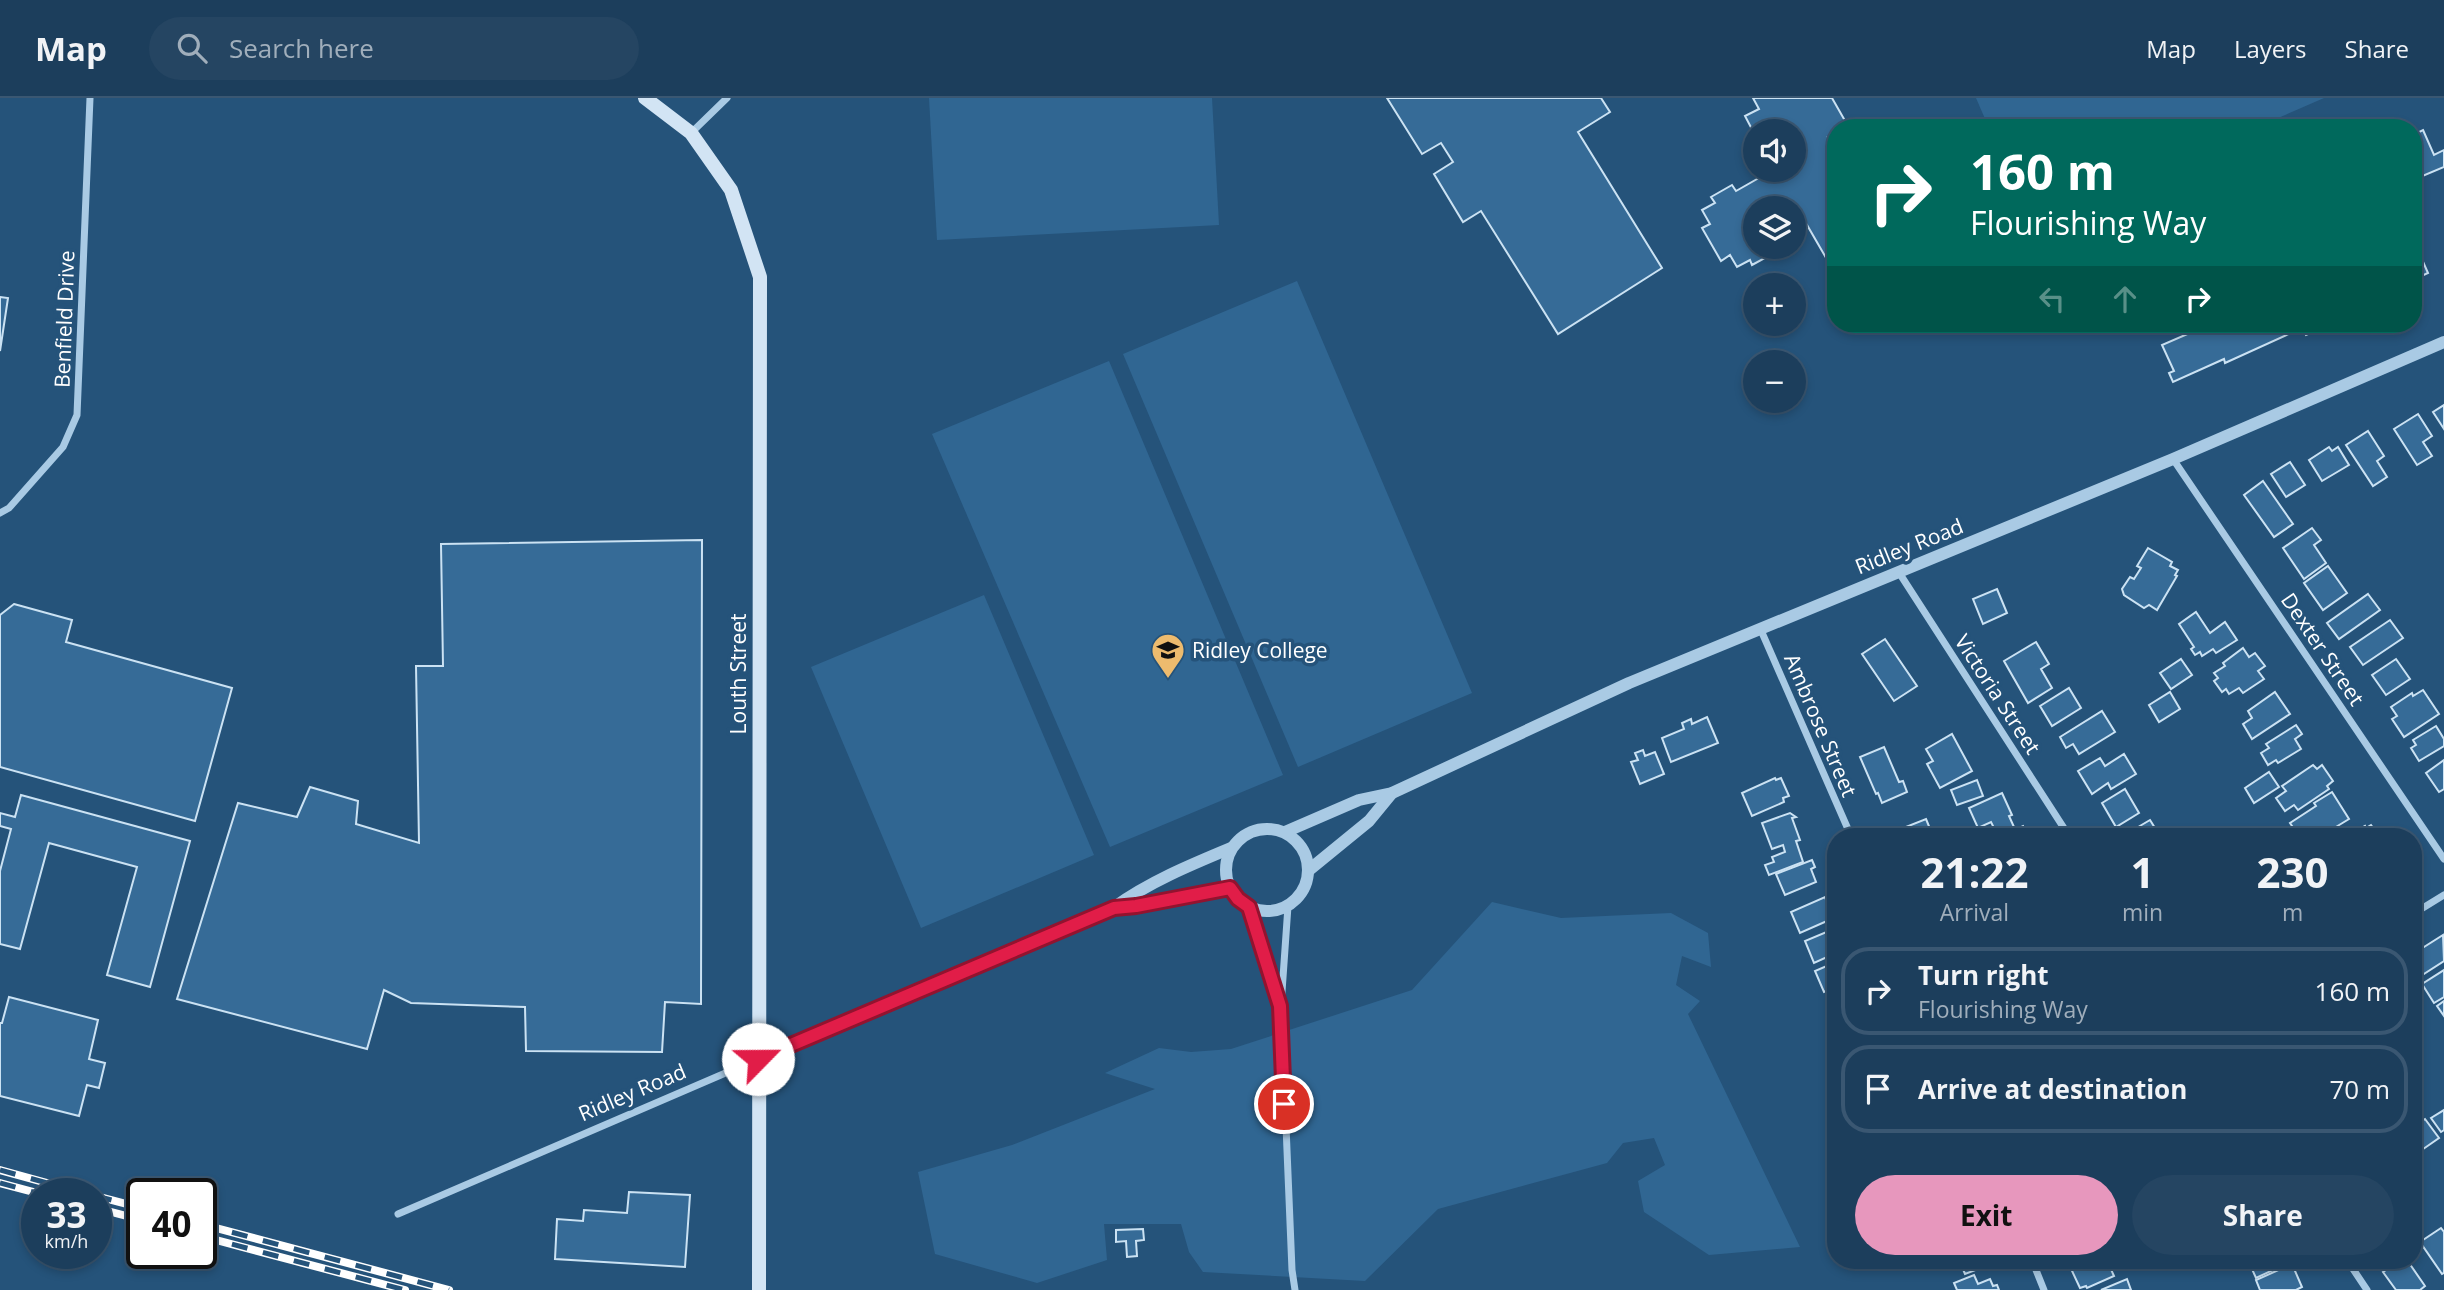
<!DOCTYPE html>
<meta charset="utf-8">
<style>
:root{--surface:#1c3e5c;--page:#254562;--text:#f1f3f6;--muted:#a0aebb;--line:#3a5772;--accent:#e797bd}
body{margin:0;font-family:"Open Sans",sans-serif;background:var(--page);color:var(--text);height:100vh;display:flex;flex-direction:column;font-size:26px;white-space:nowrap}
*{box-sizing:border-box;margin:0}
p{font-size:23px;color:var(--muted)}
.icon{flex:none;width:38px;height:38px;fill:none;stroke:currentColor;stroke-width:2;stroke-linecap:round;stroke-linejoin:round}
.map{position:relative;flex:1;overflow:hidden}
.drawer{position:absolute;left:1827px;top:730px;width:595px;height:441px;display:flex;flex-direction:column;background:var(--surface);border-radius:28px;box-shadow:0 4px 10px #0003,0 0 0 2px var(--line)}
.drawer>*{flex:none}
.banner{position:absolute;left:1827px;top:21px;width:595px;height:214px;border-radius:28px;box-shadow:0 4px 10px #0003,0 0 0 2px var(--line);background:#00695c;color:#fff;overflow:hidden}
.tools{position:absolute;left:1743px;top:21px;display:grid;gap:14px}
.tools a{display:grid;place-items:center;width:63px;height:63px;border-radius:50%;background:var(--surface);box-shadow:0 4px 10px #0003,0 0 0 2px var(--line);font-size:35px}
.speed{position:absolute;left:21px;top:1080px;display:flex;gap:14px;font-size:35px;font-weight:700;text-align:center}
.speed>*{display:grid;place-content:center;width:91px;height:91px;border-radius:50%;background:var(--surface);box-shadow:0 4px 10px #0003,0 0 0 2px var(--line);line-height:1}
.speed small{font-size:18px;font-weight:400}
.speed .limit{border:4px solid #111;border-radius:10px;background:#fff;color:#111}
.pin{position:absolute;display:grid;place-items:center;width:60px;height:60px;color:#fff;margin:-30px;border:4px solid #fff;border-radius:50%;box-shadow:0 2px 7px #0007}
.me{position:absolute;width:77px;margin:-38px;rotate:67deg;stroke-linejoin:round;filter:drop-shadow(0 0 5px #0008)}
.turn{display:flex;align-items:center;gap:24px;height:147px;padding:0 28px;font-size:32px}
.turn .icon{width:91px;height:91px;stroke-width:2.5}
.turn b{display:block;font-size:49px;line-height:60px}
.lanes{display:flex;align-items:center;height:66px;padding:0 28px;background:#0003;justify-content:center;gap:35px;direction:ltr}
.lanes .off{opacity:.35}
.eta{display:flex;justify-content:space-evenly;align-items:center;height:119px;text-align:center}
.eta b{font-size:42px;font-weight:700;line-height:49px}
.primary-button{display:flex;gap:14px;margin-top:auto;padding:14px 28px}
.primary-button a{flex:1;height:80px;border-radius:42px;background:var(--accent);color:#111;font-size:28px;font-weight:700;line-height:80px;text-align:center}
.primary-button a+a{background:var(--page);color:var(--text)}
ul{padding:0;list-style:none}
li{display:flex;align-items:center;gap:21px;height:88px;margin:0 14px 10px;padding:0 14px;border:4px solid var(--line);border-radius:28px}
li div{flex:1}
li b{display:block;font-size:26px}
li em{font-style:normal}
header{display:flex;align-items:center;gap:42px;box-sizing:border-box;height:98px;padding:0 35px;background:var(--surface);border-bottom:2px solid var(--line)}
header strong{font-size:33px}
nav{display:flex;gap:38px;margin-inline-start:auto;font-size:24px}
.search{width:490px;height:63px;background:var(--page);display:flex;align-items:center;gap:18px;box-sizing:border-box;padding:0 24px;border-radius:38px;color:var(--muted);font-size:26px}
.map>svg:first-child{display:block}
.green{fill:#306692}
.building{fill:#366b97;stroke:#cbe2f3;stroke-width:2}
.lines{fill:none;stroke-linecap:round;stroke-linejoin:round}
.minor{stroke:#a9cae4;stroke-width:7}
.tertiary{stroke:#a9cae4;stroke-width:12}
.secondary{stroke:#d2e4f4;stroke-width:14}
.rail-casing{stroke:#fff;stroke-width:8}
.rail{stroke:#25537a;stroke-width:5;stroke-dasharray:16;stroke-linecap:butt}
.route-casing{stroke:#92132f;stroke-width:18}
.route{stroke:#e11d48;stroke-width:12}
.labels{text-anchor:middle;dominant-baseline:central;stroke-width:7;stroke-linejoin:round;paint-order:stroke}
.street-label{font-size:21px;fill:#fff;stroke:#25537a}
.poi-label{font-size:21px;fill:#fff;stroke:#25537a;text-anchor:start}
</style>
<header>
<strong>Map</strong>
<div class="search"><svg class="icon" aria-label="search" viewBox="0 0 24 24"><circle cx="10" cy="10" r="6"/><path d="M15 15l6 6"/></svg>Search here</div>
<nav><a>Map</a><a>Layers</a><a>Share</a></nav>
</header>
<div class="map">
<svg width="2444" height="1192" viewBox="0 0 2444 1192">
<rect width="100%" height="100%" fill="#25537a"/>
<!-- green -->
<g class="green">
<path d="M929,0H1212L1219,127L937,142Z"/>
<path d="M1976,0H2324L2255,30H1989Z"/>
<path d="M1297,183L1472,595L1298,669L1123,256Z"/>
<path d="M1109,263L1283,677L1110,749L932,336Z"/>
<path d="M984,497L1094,757L921,830L811,569Z"/>
<path d="M1492,804L1561,820L1671,815L1708,835L1711,869L1682,858L1676,887L1700,903L1688,916L1800,1149L1709,1157L1644,1114L1638,1083L1665,1067L1654,1040L1623,1045L1607,1065L1438,1111L1365,1183L1203,1174L1189,1154L1181,1126H1104L1107,1162L1037,1185L935,1156L918,1074L1012,1047L1155,991L1105,975L1159,950L1191,954L1231,951L1412,892Z"/>
</g>
<!-- building -->
<g class="building">
<path d="M1387,0H1601L1610,14L1578,34L1662,170L1558,236L1481,113L1463,124L1434,76L1453,64L1441,45L1422,56Z"/>
<path d="M1753,0H1832L1848,28L1836,30V35L1828,39L1836,48V177L1807,127L1794,135V110H1755V149H1770L1774,155L1752,167L1750,162L1737,169L1730,157L1721,163L1702,130L1710,126L1702,112L1715,105L1711,99L1732,87L1736,93L1773,72H1794V33H1755V37L1745,18L1759,11Z"/>
<path d="M2423,32L2434,57L2444,52V69L2413,82V37Z"/>
<path d="M2413,141L2428,175L2413,182Z"/>
<path d="M0,199L8,200L0,253Z"/>
<path d="M2205,226H2348L2326,233L2324,229L2306,237L2302,230L2225,265L2224,261L2173,284L2169,275L2174,273L2162,247L2206,228Z"/>
<path d="M2444,307V331L2433,314Z"/>
<path d="M2418,316L2432,338L2423,344L2432,358L2417,367L2394,331Z"/>
<path d="M2368,333L2384,358L2377,363L2387,379L2373,388L2346,347Z"/>
<path d="M2329,349L2332,353L2338,349L2349,367L2322,383L2309,362Z"/>
<path d="M2290,364L2305,387L2286,399L2271,376Z"/>
<path d="M2263,383L2293,426L2274,439L2244,397Z"/>
<path d="M2312,430L2321,442L2314,447L2326,465L2304,481L2283,450Z"/>
<path d="M702,442L701,906L665,904L662,954L526,953L525,909L411,905L384,892L367,951L177,901L238,705L297,719L310,689L358,703L356,726L419,745L416,568H443L441,446Z"/>
<path d="M2148,450L2172,464L2170,468L2178,472L2175,477L2177,478L2157,512L2149,507L2144,510L2124,497L2122,491L2130,479L2134,481L2141,470L2137,468Z"/>
<path d="M2328,468L2347,495L2323,512L2304,485Z"/>
<path d="M1997,491L2007,515L1983,526L1973,501Z"/>
<path d="M2368,496L2380,512L2339,541L2327,525Z"/>
<path d="M14,506L72,522L66,544L232,590L195,723L0,669V517Z"/>
<path d="M2196,514L2210,535L2225,524L2237,542L2216,555L2213,551L2202,558L2200,554L2195,557L2191,551L2194,549L2179,526Z"/>
<path d="M2390,522L2403,540L2363,567L2350,549Z"/>
<path d="M1885,541L1917,588L1894,603L1862,556Z"/>
<path d="M2036,544L2049,566L2041,571L2052,590L2028,605L2004,563Z"/>
<path d="M2243,550L2249,559L2255,555L2265,568L2258,573L2264,581L2243,595L2239,590L2229,596L2226,591L2222,594L2214,583L2218,580L2214,575L2225,568L2223,565Z"/>
<path d="M2181,561L2192,577L2171,591L2160,575Z"/>
<path d="M2396,561L2410,581L2386,597L2372,577Z"/>
<path d="M2069,590L2081,610L2052,628L2040,608Z"/>
<path d="M2423,592L2439,616L2404,639L2392,621L2397,618L2391,609L2412,595L2413,598Z"/>
<path d="M2170,594L2180,611L2159,624L2149,607Z"/>
<path d="M2275,594L2290,616L2252,641L2243,626L2252,620L2248,613Z"/>
<path d="M2102,613L2115,634L2079,656L2073,646L2066,650L2060,639Z"/>
<path d="M1707,619L1718,645L1671,664L1662,640L1684,631L1682,625L1691,621L1692,626Z"/>
<path d="M2296,627L2302,636L2295,641L2301,651L2278,665L2276,662L2268,667L2261,655L2269,650L2266,646Z"/>
<path d="M2436,628L2444,641V648L2419,663L2411,650L2416,647L2413,642Z"/>
<path d="M1952,636L1972,673L1940,690L1927,666L1933,663L1926,651Z"/>
<path d="M1884,649L1899,684L1903,683L1907,694L1882,705L1878,695L1876,696L1860,659Z"/>
<path d="M1643,652L1645,658L1655,654L1664,676L1640,686L1631,664L1638,662L1635,655Z"/>
<path d="M2124,656L2136,676L2111,691L2108,685L2092,696L2078,673L2100,660L2105,668Z"/>
<path d="M2444,662V691L2439,694L2426,675Z"/>
<path d="M2313,667L2317,671L2322,667L2333,683L2327,688L2329,691L2298,712L2294,707L2285,713L2276,700L2286,693L2282,688Z"/>
<path d="M2269,674L2279,689L2254,705L2245,690Z"/>
<path d="M1775,680L1776,682L1781,680L1789,698L1783,700L1784,704L1752,718L1742,695Z"/>
<path d="M1977,682L1983,698L1957,707L1951,692Z"/>
<path d="M2125,691L2139,715L2116,729L2102,705Z"/>
<path d="M2332,694L2349,721L2321,738H2299L2290,725L2316,708L2314,705Z"/>
<path d="M2002,695L2012,717L2009,718L2014,729L1997,736L1991,724L1978,730L1969,710Z"/>
<path d="M21,697L190,743L150,889L107,877L137,769L49,745L20,851L0,846V773L11,731L0,728V715L15,719Z"/>
<path d="M1790,715L1796,719L1792,720L1800,742L1796,743L1803,764L1769,777L1765,767L1774,764L1772,759L1785,754L1783,747L1772,751L1762,725Z"/>
<path d="M1926,721L1933,738H1889L1888,736Z"/>
<path d="M2150,722L2160,738H2123Z"/>
<path d="M2371,727L2379,738H2347L2365,728L2366,730Z"/>
<path d="M2023,728L2027,737L2031,736L2033,738H2003Z"/>
<path d="M1812,762L1815,769L1811,771L1816,784L1785,797L1776,776Z"/>
<path d="M1825,799L1826,802L1831,800L1836,812V819L1800,835L1791,814Z"/>
<path d="M1836,830V855L1814,865L1805,843Z"/>
<path d="M2443,837L2444,863L2413,883V856Z"/>
<path d="M1836,864V889L1824,894L1815,873Z"/>
<path d="M2444,872V899L2434,905L2422,886Z"/>
<path d="M9,899L98,922L89,961L105,965L99,990L87,987L79,1018L0,998V925H2Z"/>
<path d="M2444,903V918L2437,908Z"/>
<path d="M2444,1012V1032L2441,1034L2431,1020Z"/>
<path d="M2425,1021L2439,1040L2416,1056L2413,1052V1029Z"/>
<path d="M629,1094L690,1097L685,1169L555,1161L557,1121L583,1123L584,1112L627,1115Z"/>
<path d="M2441,1130L2444,1134V1175L2442,1176L2420,1144Z"/>
<path d="M1143,1131L1144,1142L1136,1143L1137,1158L1127,1159L1126,1143L1116,1144V1132Z"/>
<path d="M1959,1162H1984L1986,1168L1965,1176Z"/>
<path d="M2090,1162H2118L2109,1167L2114,1178L2087,1190L2086,1188L2080,1190L2072,1173Z"/>
<path d="M2248,1162H2287L2288,1165L2256,1180Z"/>
<path d="M2401,1162H2407L2425,1188L2420,1192H2396L2383,1174Z"/>
<path d="M2292,1166L2302,1189L2296,1192H2260L2256,1182Z"/>
<path d="M1974,1177L1978,1186L1990,1181L1993,1188L1997,1187L1999,1192H1957L1954,1185Z"/>
<path d="M2127,1181L2131,1192H2101Z"/>
</g>
<g class="lines">
<!-- minor -->
<g class="minor">
<path d="M691,35L727,0"/>
<path d="M2173,361L2444,761"/>
<path d="M0,415L9,410L63,349L77,317L90,0"/>
<path d="M1898,473L2069,738"/>
<path d="M1760,530L1851,738"/>
<path d="M1288,808L1281,908L1292,1172L1295,1192"/>
<path d="M1249,809L1279,901"/>
<path d="M2413,816L2444,797"/>
<path d="M398,1116L758,961"/>
<path d="M2032,1162L2044,1192"/>
<path d="M2347,1162L2367,1192"/>
</g>
<!-- tertiary -->
<g class="tertiary">
<circle cx="1267" cy="772" r="41"/>
<path d="M1285,734L1359,702L1392,695L1629,585L2173,361L2444,244"/>
<path d="M1309,772L1369,723L1392,695"/>
<path d="M1114,810L1136,808L1230,790"/>
<path d="M758,961L1113,810C1149,784 1190,767 1231,750"/>
</g>
<!-- secondary -->
<path class="secondary" d="M645,0L691,35L731,92L760,179L759,1192"/>
<defs>
<g id="rail">
<path d="M0,1072L87,1096"/>
<path d="M0,1085L41,1096"/>
<path d="M96,1098L142,1110"/>
<path d="M96,1110L142,1122"/>
<path d="M201,1126L449,1192"/>
<path d="M201,1138L405,1192"/>
</g>
</defs>
<!-- rail casing -->
<use href="#rail" class="rail-casing"/>
<!-- rail -->
<use href="#rail" class="rail"/>
</g>
<g class="lines">
<defs>
<path id="route" d="M758,961L1114,810L1136,808L1230,790L1238,801L1249,809L1280,908L1284,1006"/>
</defs>
<!-- route casing -->
<use href="#route" class="route-casing"/>
<!-- route -->
<use href="#route" class="route"/>
</g>
<!-- icons -->
<defs>
<symbol id="school-pin" viewBox="-11 -11 22 30"><path d="M0 17L-7.5 6A9.5 9.5 0 1 1 7.5 6Z" fill="#edbb6e" stroke="#25537a"/><path d="M0-5L7-2L0 1L-7-2ZM-4 1L0 2.5L4 1V4Q0 6-4 4Z" fill="#111"/></symbol>
</defs>
<g fill-rule="evenodd">
<use href="#school-pin" x="1149" y="533" width="38" height="52"/>
</g>
<g class="labels">
<!-- street labels -->
<g class="street-label">
<text transform="translate(64 221) rotate(-88)">Benfield Drive</text>
<text transform="translate(1909 448) rotate(-22)">Ridley Road</text>
<text transform="translate(2323 551) rotate(56)">Dexter Street</text>
<text transform="translate(738 576) rotate(-90)">Louth Street</text>
<text transform="translate(1998 596) rotate(57)">Victoria Street</text>
<text transform="translate(1821 627) rotate(67)">Ambrose Street</text>
<text transform="translate(632 994) rotate(-23)">Ridley Road</text>
</g>
<!-- poi labels -->
<g class="poi-label">
<text x="1192" y="552">Ridley College</text>
</g>
</g>
</svg>
<div class="tools">
<a><svg class="icon" aria-label="sound" viewBox="0 0 24 24"><path d="M4 9h4l5-4v14l-5-4H4zM17 9q2 3 0 6"/></svg></a>
<a><svg class="icon" aria-label="layers" viewBox="0 0 24 24"><path d="M12 4l9 5-9 5-9-5zM3 14l9 5 9-5"/></svg></a>
<a>+</a>
<a>−</a>
</div>
<div class="speed"><div>33<small>km/h</small></div><div class="limit">40</div></div>
<div class="pin" style="left:1284px;top:1006px;background:#d93025"><svg class="icon" aria-label="arrive" viewBox="0 0 24 24"><path d="M6 21V4h12l-3 4 3 4H6"/></svg></div>
<svg class="me" style="left:758px;top:961px" viewBox="-20 -20 40 40"><circle r="19" fill="#fff"/><path d="M0-13L10 11 0 6-10 11z" fill="#e11d48"/></svg>
<div class="banner">
<div class="turn"><svg class="icon" aria-label="right" viewBox="0 0 24 24"><path d="M7 20v-9h11M14 6l5 5-5 5"/></svg><div><b>160 m</b>Flourishing Way</div></div>
<div class="lanes"><svg class="icon off" aria-label="left" viewBox="0 0 24 24"><path d="M17 20v-9H6M10 6l-5 5 5 5"/></svg><svg class="icon off" aria-label="ahead" viewBox="0 0 24 24"><path d="M12 20V5M6 11l6-6 6 6"/></svg><svg class="icon" aria-label="right" viewBox="0 0 24 24"><path d="M7 20v-9h11M14 6l5 5-5 5"/></svg></div>
</div>
<section class="drawer">
<div class="eta">
<div><b>21:22</b><p>Arrival</p></div>
<div><b>1</b><p>min</p></div>
<div><b>230</b><p>m</p></div>
</div>
<ul>
<li><svg class="icon" aria-label="right" viewBox="0 0 24 24"><path d="M7 20v-9h11M14 6l5 5-5 5"/></svg><div><b>Turn right</b><p>Flourishing Way</p></div><em>160 m</em></li>
<li><svg class="icon" aria-label="arrive" viewBox="0 0 24 24"><path d="M6 21V4h12l-3 4 3 4H6"/></svg><div><b>Arrive at destination</b></div><em>70 m</em></li>
</ul>
<div class="primary-button"><a>Exit</a><a>Share</a></div>
</section>
</div>
